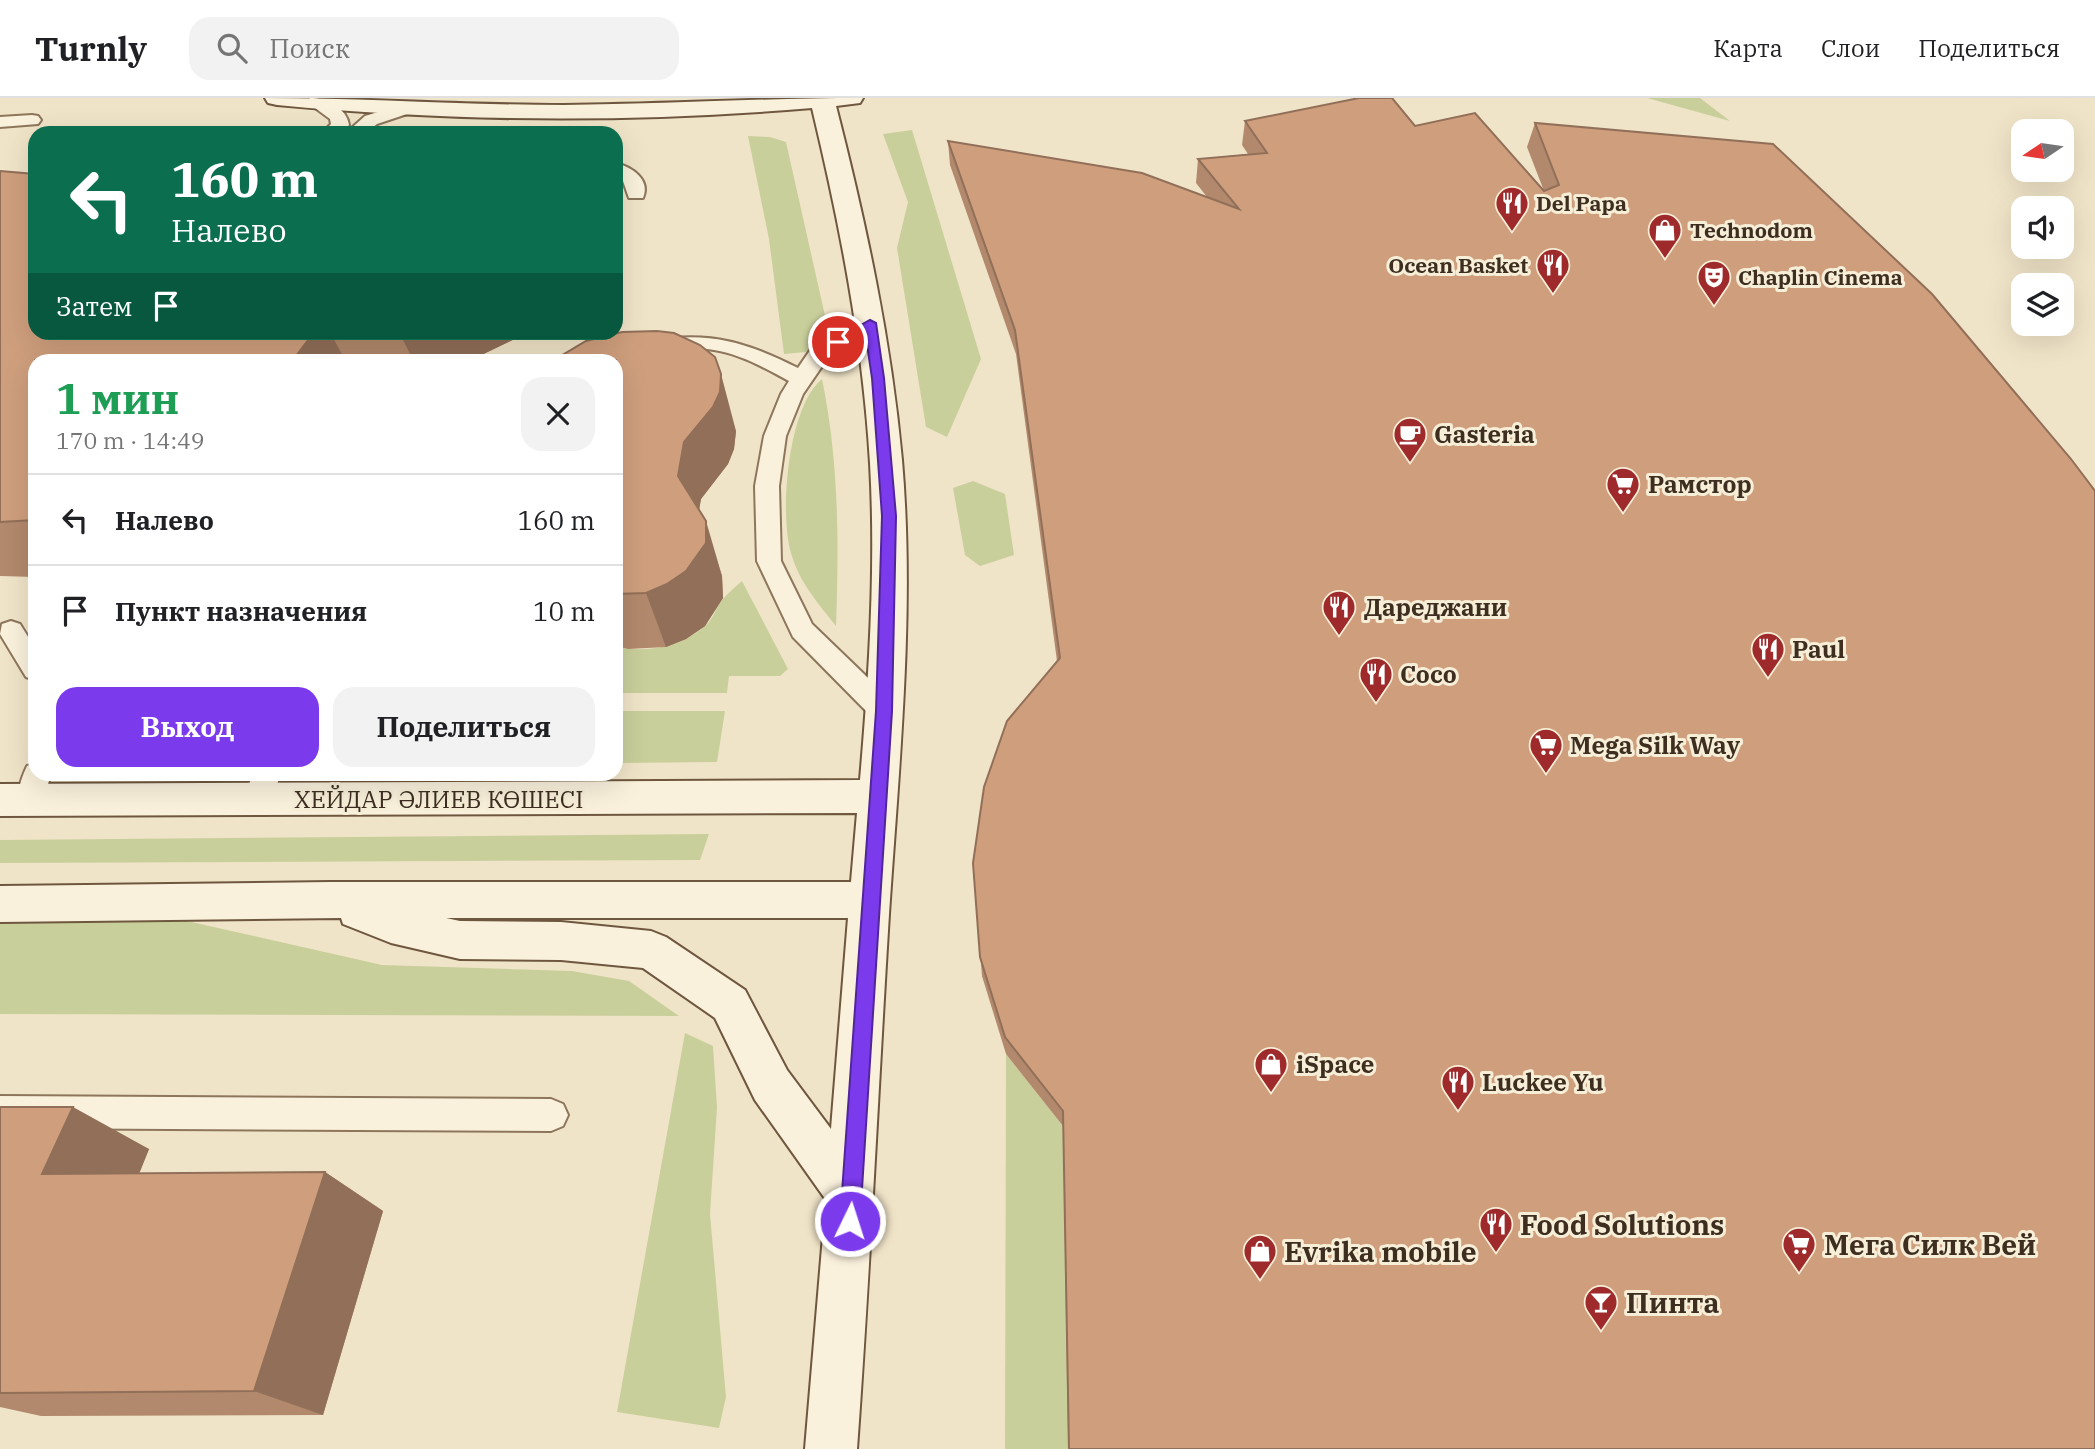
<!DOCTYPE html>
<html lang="ru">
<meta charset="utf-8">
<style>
:root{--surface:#fff;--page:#f2f2f2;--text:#202124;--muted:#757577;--line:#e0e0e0;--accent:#7c3aed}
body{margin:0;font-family:"IBM Plex Serif",serif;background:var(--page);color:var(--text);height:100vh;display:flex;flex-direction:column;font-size:26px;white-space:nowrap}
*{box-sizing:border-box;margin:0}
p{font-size:23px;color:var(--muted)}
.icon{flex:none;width:38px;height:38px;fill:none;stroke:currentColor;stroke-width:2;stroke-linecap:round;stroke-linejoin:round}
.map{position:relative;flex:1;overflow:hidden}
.panel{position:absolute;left:28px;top:256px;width:595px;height:427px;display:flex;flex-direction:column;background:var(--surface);border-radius:21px;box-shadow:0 7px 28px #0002}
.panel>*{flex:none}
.top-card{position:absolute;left:28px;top:28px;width:595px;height:214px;border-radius:21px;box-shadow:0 7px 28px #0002;background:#0b6e4f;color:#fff;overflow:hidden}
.needle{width:46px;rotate:257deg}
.controls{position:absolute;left:2011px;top:21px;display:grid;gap:14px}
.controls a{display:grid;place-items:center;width:63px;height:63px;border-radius:14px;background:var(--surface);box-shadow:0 7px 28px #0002;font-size:35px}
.pin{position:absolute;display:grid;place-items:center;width:60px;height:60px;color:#fff;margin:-30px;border:4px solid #fff;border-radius:50%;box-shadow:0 2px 7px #0007}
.me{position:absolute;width:77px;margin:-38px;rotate:4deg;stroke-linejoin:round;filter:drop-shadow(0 0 5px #0008)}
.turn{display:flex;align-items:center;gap:24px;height:147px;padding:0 28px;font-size:32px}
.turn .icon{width:91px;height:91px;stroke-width:2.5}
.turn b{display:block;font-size:49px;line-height:60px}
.then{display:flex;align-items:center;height:66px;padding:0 28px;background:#0003;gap:14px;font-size:26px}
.round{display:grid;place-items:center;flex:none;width:74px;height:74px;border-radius:21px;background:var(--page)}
.overview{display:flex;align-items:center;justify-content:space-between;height:119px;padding:0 28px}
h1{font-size:42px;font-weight:700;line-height:52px;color:#1e9e55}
.cta{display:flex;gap:14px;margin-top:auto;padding:14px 28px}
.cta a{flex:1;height:80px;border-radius:21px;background:var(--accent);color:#fff;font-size:28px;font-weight:700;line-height:80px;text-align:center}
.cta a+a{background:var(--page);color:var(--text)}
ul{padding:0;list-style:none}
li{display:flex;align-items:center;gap:21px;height:91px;padding:0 28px;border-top:2px solid var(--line)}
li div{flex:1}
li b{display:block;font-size:26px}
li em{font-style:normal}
header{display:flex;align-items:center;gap:42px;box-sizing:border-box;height:98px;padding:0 35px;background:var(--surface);border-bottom:2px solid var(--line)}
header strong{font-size:33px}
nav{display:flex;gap:38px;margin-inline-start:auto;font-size:24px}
.search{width:490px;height:63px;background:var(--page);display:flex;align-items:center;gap:18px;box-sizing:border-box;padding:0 24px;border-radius:21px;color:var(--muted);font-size:26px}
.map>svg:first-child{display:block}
.green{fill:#c9cf9b}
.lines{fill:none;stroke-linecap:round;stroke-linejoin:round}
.lane-casing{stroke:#8d765c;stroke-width:4}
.secondary-casing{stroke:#6f573f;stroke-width:4}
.lane{fill:#faf1dc;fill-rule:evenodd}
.secondary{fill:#faf1dc;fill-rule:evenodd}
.wall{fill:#b2896c}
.shaded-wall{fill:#916f58}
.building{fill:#cf9f7d;stroke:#916f58;stroke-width:2}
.route{fill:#7c3aed;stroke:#51269a;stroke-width:2}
.labels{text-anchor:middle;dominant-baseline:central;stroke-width:6;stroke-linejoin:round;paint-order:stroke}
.far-poi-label{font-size:21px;font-weight:bold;fill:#3d2e20;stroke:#f7eed8;text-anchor:start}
.poi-label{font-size:24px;font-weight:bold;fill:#3d2e20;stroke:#f7eed8;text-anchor:start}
.street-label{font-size:24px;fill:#3d2e20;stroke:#f7eed8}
.near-poi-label{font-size:28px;font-weight:bold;fill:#3d2e20;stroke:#f7eed8;text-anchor:start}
</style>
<header>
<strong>Turnly</strong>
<div class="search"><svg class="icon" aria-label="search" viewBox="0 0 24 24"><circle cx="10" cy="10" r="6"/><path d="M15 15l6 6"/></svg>Поиск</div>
<nav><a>Карта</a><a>Слои</a><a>Поделиться</a></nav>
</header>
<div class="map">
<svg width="2095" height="1351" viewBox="0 0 2095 1351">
<rect width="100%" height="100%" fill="#f0e4c8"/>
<!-- green -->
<g class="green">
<path d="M1647,0H1700L1730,23Z"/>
<path d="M912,32L981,261L947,339L926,329L897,150L908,104L883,36Z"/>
<path d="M748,38L770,39L786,44L828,231L806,254L784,256L769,141Z"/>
<path d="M822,281C839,363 839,445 836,528C818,505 799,484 791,455C779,415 788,308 822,281Z"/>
<path d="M973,383L1005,396L1014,457L980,468L965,457L953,390Z"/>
<path d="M742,483L788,571L780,578H729L727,595H616V549C649,555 683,549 708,525C714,518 717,509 722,502C728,495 735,489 742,483Z"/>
<path d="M616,613H725L717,664L616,665Z"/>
<path d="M709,736L700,762L0,765V742Z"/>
<path d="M187,823L382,867L572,873L629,883L679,918L0,916V824Z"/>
<path d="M685,935L713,948L717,1009L710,1116L726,1299L719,1330L617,1314Z"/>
<path d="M1006,956L1063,1028L1068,1351H1005Z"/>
</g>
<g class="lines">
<defs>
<g id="lane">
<path d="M310,0C326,0 347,10 349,27L342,35H322L331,26L330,21L307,4Z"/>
<path d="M407,5L413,6L416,10L413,14L377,26L366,35H346L365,18Z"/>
<path d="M32,17L38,18L41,22L38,26L0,29V19Z"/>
<path d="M616,65C632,69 651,82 643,100H629L623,83L616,77Z"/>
<path d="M870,219L877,220L880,225L877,230L829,258L803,296L786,338L779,388L781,463L812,526L894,605L898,613L894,621L884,624L874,621L793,539L757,463L755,388L764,338L781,296L789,283C766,271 741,256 714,252C669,245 624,266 579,262C587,250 606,250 619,248C696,233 728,235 798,270L813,248Z"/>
<path d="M11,523L20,526L35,550V582L26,579L0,536L2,526Z"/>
<path d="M35,665V676H51L41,710L31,714L21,710C15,697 21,681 27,668Z"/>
<path d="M254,676H282L265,709L255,713L245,709L241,701Z"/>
<path d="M0,998L551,1001L563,1006L568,1017L563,1028L551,1033L0,1030Z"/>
</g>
<path id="secondary" d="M265,0C365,0 464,7 564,7C664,6 763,0 863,0L860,5L836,8C866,125 891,242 902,362C915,513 899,666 889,816C878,995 870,1172 857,1351H805L826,1102L755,1002L715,920L643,870L561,862L460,861L391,845L343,826L341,820L0,824V788L330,784H851L857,715L0,718V686L860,682C869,577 876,471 870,365C863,245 840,127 812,10C634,25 455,24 277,7L268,5ZM446,820H848L831,1031L787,972L745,892L666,839L651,833L561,824L460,823Z"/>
</defs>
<!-- lane casing -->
<use href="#lane" class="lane-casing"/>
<!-- secondary casing -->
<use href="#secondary" class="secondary-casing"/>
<!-- lane -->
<use href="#lane" class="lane"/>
<!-- secondary -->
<use href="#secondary" class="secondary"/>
</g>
<!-- wall -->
<g class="wall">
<path d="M1245,23L1415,28L1544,93L1527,49L1535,25L2095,1351H1068L1063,1028L1006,956L982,878L973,765L1057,563L1016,256L950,67L948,43L1207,99L1196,85L1198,61L1248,56L1242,47Z"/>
<path d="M0,73L35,234H529L471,262H35V479L0,478Z"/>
<path d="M616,262L736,333L734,351L728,366L701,401L699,412L722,478L723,500L705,528L686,541L666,549L628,551L616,548Z"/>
<path d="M0,1009L149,1051L139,1076L325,1074L383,1113L323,1317L41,1318L0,1309Z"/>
</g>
<!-- shaded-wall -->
<g class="shaded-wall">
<path d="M314,234H330L345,262H293Z"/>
<path d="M399,234H529L471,262H413Z"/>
<path d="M721,276L736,333L734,351L728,366L701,401L695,434L678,378L684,344Z"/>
<path d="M706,423L722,478L723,500L705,528L686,541L666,549L646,495Z"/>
<path d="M73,1009L149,1051L123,1115L42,1076Z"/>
<path d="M325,1074L383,1113L323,1317L254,1293Z"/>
</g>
<!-- building -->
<g class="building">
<path d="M1359,0H1392L1415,28L1475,15L1544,93L1559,87L1535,25L1773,46L1932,196L2071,361L2095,393V1351H1069L1063,1013L1005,939L980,859L973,765L984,689L1007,623L1060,560L1015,232L948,43L1142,75L1239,111L1198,61L1267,55L1245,23Z"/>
<path d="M0,73L35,76V234H314L293,262H35V422L0,424Z"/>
<path d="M657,233L674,235L700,247L715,259L721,276L720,294L713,309L684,344L678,378L706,423V445L686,473L667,486L646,495L616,496V262H554L586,243L622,234Z"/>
<path d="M0,1009H73L42,1076L325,1074L254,1293L0,1295Z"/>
</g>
<!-- route -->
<path class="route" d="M870,222L876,225L884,280L896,418L892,613L860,1123L857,1130L850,1133L843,1130L840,1123L876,613L882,418L872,280L865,233L842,247L838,248L831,244Z"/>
<!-- icons -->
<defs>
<symbol id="restaurant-pin" viewBox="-11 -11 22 30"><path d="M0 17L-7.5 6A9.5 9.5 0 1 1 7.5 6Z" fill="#9e2a2b" stroke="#f7eed8"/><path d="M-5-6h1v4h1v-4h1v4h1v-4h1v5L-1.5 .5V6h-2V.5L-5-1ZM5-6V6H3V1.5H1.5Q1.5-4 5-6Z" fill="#fff"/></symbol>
<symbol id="shop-pin" viewBox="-11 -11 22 30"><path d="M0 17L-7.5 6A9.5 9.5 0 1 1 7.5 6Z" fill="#9e2a2b" stroke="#f7eed8"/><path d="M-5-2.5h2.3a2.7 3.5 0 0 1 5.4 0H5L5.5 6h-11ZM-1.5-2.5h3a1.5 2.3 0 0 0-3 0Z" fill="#fff"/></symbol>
<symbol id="theatre-pin" viewBox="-11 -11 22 30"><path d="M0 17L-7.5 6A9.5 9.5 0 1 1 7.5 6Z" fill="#9e2a2b" stroke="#f7eed8"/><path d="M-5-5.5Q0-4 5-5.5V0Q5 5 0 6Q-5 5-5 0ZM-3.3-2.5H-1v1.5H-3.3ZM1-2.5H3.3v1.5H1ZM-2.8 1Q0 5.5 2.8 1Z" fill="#fff"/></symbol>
<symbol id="cafe-pin" viewBox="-11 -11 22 30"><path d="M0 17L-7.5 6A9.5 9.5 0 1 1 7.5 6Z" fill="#9e2a2b" stroke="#f7eed8"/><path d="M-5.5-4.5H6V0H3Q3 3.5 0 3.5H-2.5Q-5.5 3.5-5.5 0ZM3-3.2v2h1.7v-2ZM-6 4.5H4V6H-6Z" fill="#fff"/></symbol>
<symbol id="supermarket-pin" viewBox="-11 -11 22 30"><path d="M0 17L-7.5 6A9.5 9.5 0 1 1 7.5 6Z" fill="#9e2a2b" stroke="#f7eed8"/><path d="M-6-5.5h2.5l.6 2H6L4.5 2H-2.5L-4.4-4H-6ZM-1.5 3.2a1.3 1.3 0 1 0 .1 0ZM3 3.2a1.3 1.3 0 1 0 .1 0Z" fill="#fff"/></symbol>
<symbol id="bar-pin" viewBox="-11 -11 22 30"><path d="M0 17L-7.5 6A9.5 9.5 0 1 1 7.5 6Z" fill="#9e2a2b" stroke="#f7eed8"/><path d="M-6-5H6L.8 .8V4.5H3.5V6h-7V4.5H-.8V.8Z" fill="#fff"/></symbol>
</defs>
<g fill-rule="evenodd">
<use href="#restaurant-pin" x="1493" y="86" width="38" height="52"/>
<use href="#shop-pin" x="1646" y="113" width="38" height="52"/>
<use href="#restaurant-pin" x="1534" y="148" width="38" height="52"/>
<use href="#theatre-pin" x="1695" y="160" width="38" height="52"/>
<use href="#cafe-pin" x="1391" y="317" width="38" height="52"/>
<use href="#supermarket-pin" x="1604" y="367" width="38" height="52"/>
<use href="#restaurant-pin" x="1320" y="490" width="38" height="52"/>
<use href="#restaurant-pin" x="1749" y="532" width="38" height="52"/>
<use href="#restaurant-pin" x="1357" y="557" width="38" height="52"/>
<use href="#supermarket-pin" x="1527" y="628" width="38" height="52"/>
<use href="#shop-pin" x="1252" y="947" width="38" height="52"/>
<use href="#restaurant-pin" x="1439" y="965" width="38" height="52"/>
<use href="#restaurant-pin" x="1477" y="1107" width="38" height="52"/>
<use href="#supermarket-pin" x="1780" y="1127" width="38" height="52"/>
<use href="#shop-pin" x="1241" y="1134" width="38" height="52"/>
<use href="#bar-pin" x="1582" y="1185" width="38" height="52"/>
</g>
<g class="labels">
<!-- far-poi labels -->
<g class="far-poi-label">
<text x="1536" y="105">Del Papa</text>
<text x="1690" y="132">Technodom</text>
<text x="1528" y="167" text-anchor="end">Ocean Basket</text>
<text x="1738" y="179">Chaplin Cinema</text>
</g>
<!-- poi labels -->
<g class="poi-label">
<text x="1434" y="336">Gasteria</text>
<text x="1648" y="386">Рамстор</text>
<text x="1364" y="509">Дареджани</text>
<text x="1792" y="551">Paul</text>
<text x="1400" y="576">Coco</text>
<text x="1570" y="647">Mega Silk Way</text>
<text x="1296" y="966">iSpace</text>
<text x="1482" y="984">Luckee Yu</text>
</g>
<!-- street labels -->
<g class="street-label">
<text x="439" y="701">ХЕЙДАР ӘЛИЕВ КӨШЕСІ</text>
</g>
<!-- near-poi labels -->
<g class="near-poi-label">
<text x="1520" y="1126">Food Solutions</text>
<text x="1824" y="1146">Мега Силк Вей</text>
<text x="1284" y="1153">Evrika mobile</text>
<text x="1626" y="1204">Пинта</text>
</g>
</g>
</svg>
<div class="controls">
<a><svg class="needle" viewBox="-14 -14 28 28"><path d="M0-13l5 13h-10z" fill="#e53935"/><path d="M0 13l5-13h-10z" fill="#757577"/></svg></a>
<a><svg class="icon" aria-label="sound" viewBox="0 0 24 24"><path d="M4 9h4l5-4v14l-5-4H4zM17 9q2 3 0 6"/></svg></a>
<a><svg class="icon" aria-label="layers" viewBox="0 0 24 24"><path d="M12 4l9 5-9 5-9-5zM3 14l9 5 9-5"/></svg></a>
</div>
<div class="pin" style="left:838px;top:244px;background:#d93025"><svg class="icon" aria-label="arrive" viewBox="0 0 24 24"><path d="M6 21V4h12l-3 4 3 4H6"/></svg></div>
<svg class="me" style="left:850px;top:1123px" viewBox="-20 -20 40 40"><circle r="17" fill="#7c3aed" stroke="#fff" stroke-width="3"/><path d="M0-11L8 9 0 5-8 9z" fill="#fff"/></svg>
<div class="top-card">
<div class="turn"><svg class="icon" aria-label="left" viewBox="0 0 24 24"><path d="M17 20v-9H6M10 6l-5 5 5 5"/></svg><div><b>160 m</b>Налево</div></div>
<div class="then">Затем<svg class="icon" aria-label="arrive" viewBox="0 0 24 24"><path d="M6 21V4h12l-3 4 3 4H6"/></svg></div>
</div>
<section class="panel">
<div class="overview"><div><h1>1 мин</h1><p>170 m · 14:49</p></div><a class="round"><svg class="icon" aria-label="close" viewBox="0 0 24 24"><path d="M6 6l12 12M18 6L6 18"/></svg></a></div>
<ul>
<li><svg class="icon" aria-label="left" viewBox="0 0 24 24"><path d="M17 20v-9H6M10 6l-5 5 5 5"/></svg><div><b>Налево</b></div><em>160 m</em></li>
<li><svg class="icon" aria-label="arrive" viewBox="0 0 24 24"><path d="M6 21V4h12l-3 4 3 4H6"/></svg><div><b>Пункт назначения</b></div><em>10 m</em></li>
</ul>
<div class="cta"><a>Выход</a><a>Поделиться</a></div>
</section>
</div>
